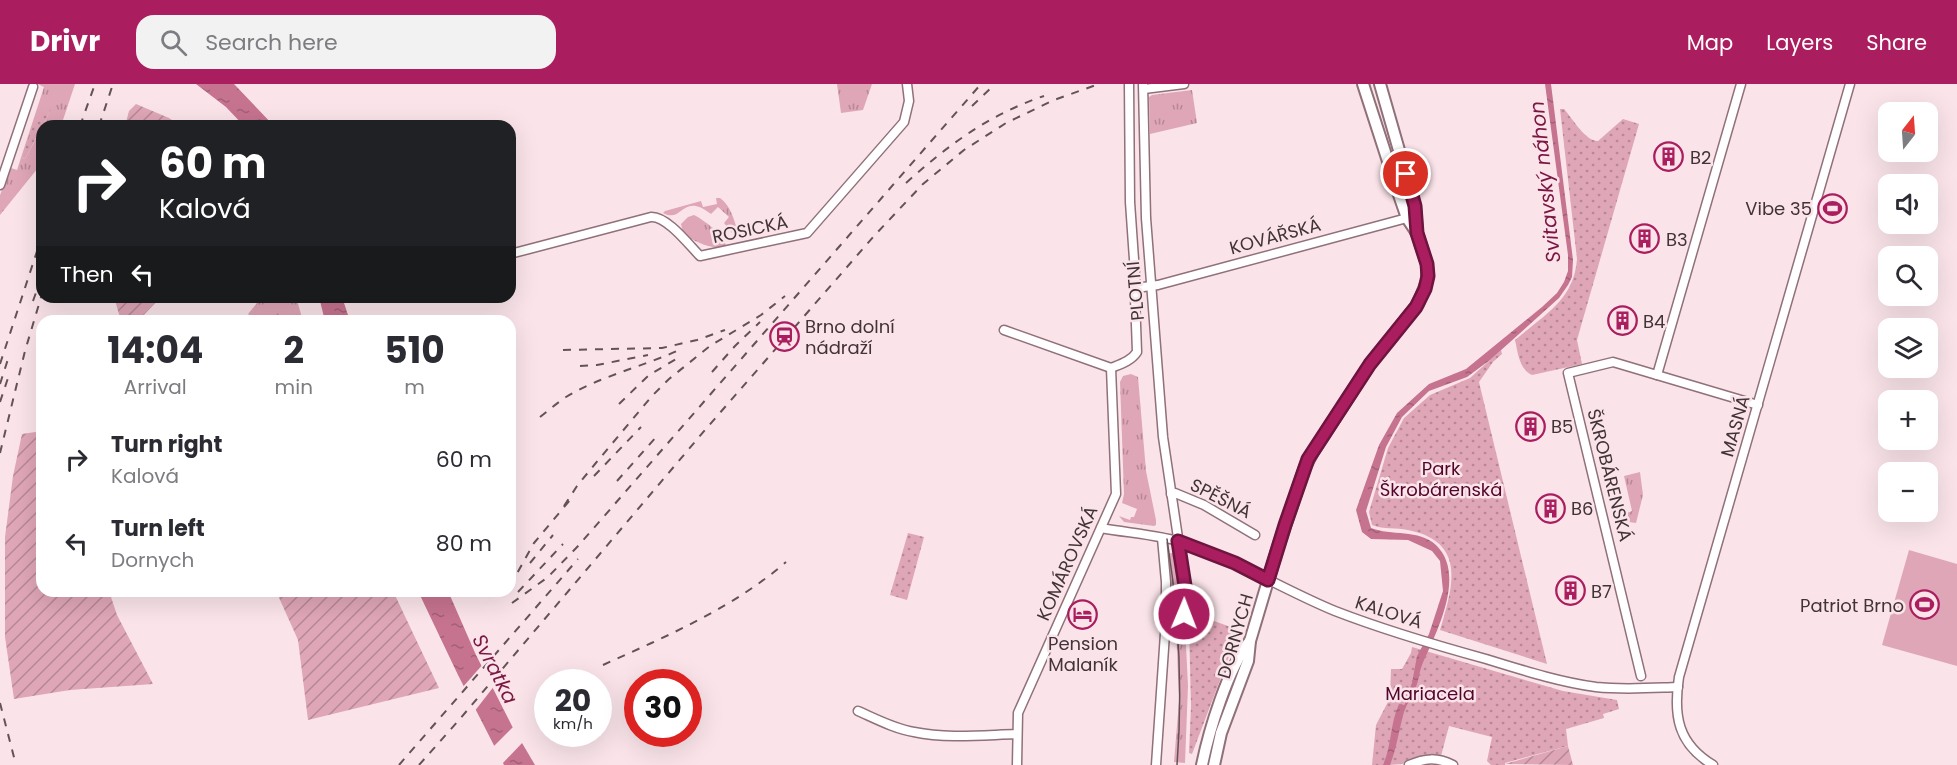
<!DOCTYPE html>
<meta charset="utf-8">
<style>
:root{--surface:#fff;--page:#f2f2f3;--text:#2b2b33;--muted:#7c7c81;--accent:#aa1e5f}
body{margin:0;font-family:Poppins,sans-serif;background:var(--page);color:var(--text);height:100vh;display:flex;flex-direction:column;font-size:22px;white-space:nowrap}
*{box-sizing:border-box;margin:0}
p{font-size:20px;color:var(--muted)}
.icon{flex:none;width:33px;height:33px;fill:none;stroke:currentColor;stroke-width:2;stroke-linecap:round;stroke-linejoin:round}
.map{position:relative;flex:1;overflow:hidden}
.sheet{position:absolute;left:36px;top:231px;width:480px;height:282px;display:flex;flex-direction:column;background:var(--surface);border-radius:18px;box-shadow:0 6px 24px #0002}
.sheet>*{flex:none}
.guide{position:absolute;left:36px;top:36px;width:480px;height:183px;border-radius:18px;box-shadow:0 6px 24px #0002;background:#202124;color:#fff;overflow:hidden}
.needle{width:39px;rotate:17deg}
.tools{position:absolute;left:1878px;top:18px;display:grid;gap:12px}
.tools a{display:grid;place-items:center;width:60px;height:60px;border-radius:12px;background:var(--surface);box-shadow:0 6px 24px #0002;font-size:30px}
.speed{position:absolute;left:534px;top:585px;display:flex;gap:12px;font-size:30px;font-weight:700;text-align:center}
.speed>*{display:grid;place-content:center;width:78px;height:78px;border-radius:50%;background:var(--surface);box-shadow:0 6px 24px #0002;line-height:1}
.speed small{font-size:15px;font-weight:400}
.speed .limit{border:9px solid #d22;background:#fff;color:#111}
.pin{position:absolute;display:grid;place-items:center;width:51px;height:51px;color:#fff;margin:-26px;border:3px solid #fff;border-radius:50%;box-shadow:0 2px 6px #0007}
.me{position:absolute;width:66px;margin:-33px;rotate:1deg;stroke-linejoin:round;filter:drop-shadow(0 0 4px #0008)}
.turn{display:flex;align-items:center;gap:21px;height:126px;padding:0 24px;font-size:27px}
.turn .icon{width:78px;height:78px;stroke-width:2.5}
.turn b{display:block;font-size:42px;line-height:51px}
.then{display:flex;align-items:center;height:57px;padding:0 24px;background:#0003;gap:12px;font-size:22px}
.eta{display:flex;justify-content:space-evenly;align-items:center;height:102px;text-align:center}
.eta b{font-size:36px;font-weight:700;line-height:42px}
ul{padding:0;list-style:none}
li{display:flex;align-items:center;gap:18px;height:84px;padding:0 24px}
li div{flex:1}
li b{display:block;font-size:22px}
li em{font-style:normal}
header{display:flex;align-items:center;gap:36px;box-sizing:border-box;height:84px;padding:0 30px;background:var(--accent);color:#fff}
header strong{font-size:28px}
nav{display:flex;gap:33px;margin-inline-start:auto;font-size:21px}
.search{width:420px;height:54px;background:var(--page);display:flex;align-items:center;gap:15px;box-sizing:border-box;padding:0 21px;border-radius:18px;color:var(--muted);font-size:22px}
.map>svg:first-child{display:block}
.grass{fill:url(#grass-tufts)}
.park{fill:url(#park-dots)}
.garden{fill:url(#garden-furrows)}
.pitch{fill:#dfa6b7}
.water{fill:url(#water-ripples)}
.pier{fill:#fae4ea}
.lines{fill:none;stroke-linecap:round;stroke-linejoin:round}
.minor-casing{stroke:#907079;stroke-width:11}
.major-casing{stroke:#907079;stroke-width:14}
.minor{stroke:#fff;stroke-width:8}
.major{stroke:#fff;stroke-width:10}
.tram{stroke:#635357;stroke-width:1.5}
.rail{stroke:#635357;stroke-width:2;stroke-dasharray:8 8;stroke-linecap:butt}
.route-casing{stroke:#6e143e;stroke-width:15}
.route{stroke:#aa1e5f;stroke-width:10}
.labels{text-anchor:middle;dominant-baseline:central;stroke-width:5;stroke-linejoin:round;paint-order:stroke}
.poi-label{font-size:18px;fill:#413337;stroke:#fae4ea;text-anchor:start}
.street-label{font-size:18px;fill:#413337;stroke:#fae4ea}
.park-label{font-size:18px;fill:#52042a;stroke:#fae4ea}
.water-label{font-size:20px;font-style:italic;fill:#7b1643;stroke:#fae4ea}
</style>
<header>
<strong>Drivr</strong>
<div class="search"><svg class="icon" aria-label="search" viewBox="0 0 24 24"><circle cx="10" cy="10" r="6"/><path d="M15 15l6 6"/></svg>Search here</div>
<nav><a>Map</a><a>Layers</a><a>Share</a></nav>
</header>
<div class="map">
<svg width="1957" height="681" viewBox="0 0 1957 681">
<defs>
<pattern id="grass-tufts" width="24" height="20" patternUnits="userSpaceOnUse" patternTransform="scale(1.5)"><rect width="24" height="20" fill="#dfa6b7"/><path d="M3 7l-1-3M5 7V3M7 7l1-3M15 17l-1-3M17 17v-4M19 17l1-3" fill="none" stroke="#b68896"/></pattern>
<pattern id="park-dots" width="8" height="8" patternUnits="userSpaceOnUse" patternTransform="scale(1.5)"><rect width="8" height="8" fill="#dfa6b7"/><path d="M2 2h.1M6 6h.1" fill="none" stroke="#b68896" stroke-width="1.8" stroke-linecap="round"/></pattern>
<pattern id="garden-furrows" width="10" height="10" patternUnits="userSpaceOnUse" patternTransform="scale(1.5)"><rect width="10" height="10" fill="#dfa6b7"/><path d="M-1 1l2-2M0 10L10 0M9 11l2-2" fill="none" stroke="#b68896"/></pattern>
<pattern id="water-ripples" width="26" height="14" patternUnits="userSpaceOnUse" patternTransform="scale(1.5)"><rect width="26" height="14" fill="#c6738f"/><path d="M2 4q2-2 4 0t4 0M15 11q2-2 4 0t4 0" fill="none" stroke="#a25f76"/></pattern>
</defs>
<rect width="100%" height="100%" fill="#fae4ea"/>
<!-- grass -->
<g class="grass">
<path d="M38,0H75L61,42H42L51,26L22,74L25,75L42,43V79L0,131V111L11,84L17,86L44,3Z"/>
<path d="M837,0H872L863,26L841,29Z"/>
<path d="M1192,6L1197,39L1150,50L1149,13L1152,11Z"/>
<path d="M716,114H720C731,122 734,136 738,148L737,151L732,149L724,139L729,133L718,123L711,130C682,107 683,140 663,129L665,127L701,117L703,123L717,120Z"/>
<path d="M694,131C704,136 724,151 726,162C712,167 693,157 683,149L681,140L688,133Z"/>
<path d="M254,213H296L303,237H257L248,230L257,219Z"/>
<path d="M1131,290L1138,293L1146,387L1156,436V441L1154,442L1124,438L1119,432L1130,436L1131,433H1134L1137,425L1122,419L1124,410L1120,298L1123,292Z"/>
<path d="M1640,388L1643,411L1636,439L1629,438L1627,429L1632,427L1624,392Z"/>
<path d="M1176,468L1185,521L1183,524V521L1175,523L1174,526L1169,527L1167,470Z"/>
<path d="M1185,541L1188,602L1185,679L1174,678L1179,617L1176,543Z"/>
</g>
<!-- park -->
<g class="park">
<path d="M46,23L51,25L25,75L22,74L37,31Z"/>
<path d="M1560,25H1564C1573,35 1585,57 1598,57L1623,35L1639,40L1577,256L1582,280L1532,291C1519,285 1518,269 1515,256C1544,231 1574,216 1577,175Z"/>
<path d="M1501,266L1502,270L1493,278L1479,298L1547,580L1440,546C1453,502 1467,458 1408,446C1396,443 1384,446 1372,441L1369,428L1388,364L1404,334L1430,311L1470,294Z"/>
<path d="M908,449L924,453L907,516L890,511Z"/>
<path d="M1198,526L1203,533L1239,546L1192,670L1189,669L1191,622L1189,542Z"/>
<path d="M1412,563L1563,607L1617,616L1619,625L1603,630L1604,634L1566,645L1568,662L1505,679V681H1491L1487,677L1492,653L1449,642L1441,672C1426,669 1416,675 1402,680C1394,681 1381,681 1372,681L1376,641L1390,614L1391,585H1402L1411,569Z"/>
</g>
<!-- garden -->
<g class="garden">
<path d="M136,20L169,34L181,42H125L129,27Z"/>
<path d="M114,213H161L138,237H121Z"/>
<path d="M42,347V507H109L117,531L153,600L70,606L14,615L5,553V453L13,392L22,350Z"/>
<path d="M276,507H393L439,604L308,636L298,556Z"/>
<path d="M1568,662L1573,681L1505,680Z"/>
</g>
<!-- pitch -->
<path class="pitch" d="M1909,466L1957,480V582L1882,561Z"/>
<!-- water -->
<g class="water">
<path d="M196,0H234L274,42H244L226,23Z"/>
<path d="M1545,0H1551L1573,176L1572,193L1568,201L1559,214L1490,276L1467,293L1429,307L1402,333L1386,363L1366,427L1371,444C1391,452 1419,445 1436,461C1467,491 1436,549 1422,581C1419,588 1419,596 1416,603C1413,611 1407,619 1404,628C1399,646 1397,663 1390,681H1383C1392,661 1390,639 1399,620L1404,621L1405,620V616L1412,599L1417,572L1429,550L1443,507L1440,477L1432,467L1408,456L1371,455L1362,448L1356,426L1379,361L1397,329L1429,300L1466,285L1542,223L1557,209L1564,198L1568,187V171Z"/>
<path d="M319,213H342L350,237H325Z"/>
<path d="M418,507H448L476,571L512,642L535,681H504L458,591Z"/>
</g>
<!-- pier -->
<g class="pier">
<path d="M484,579L495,601L474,628L462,604Z"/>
<path d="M515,641L524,657L501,681L492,664Z"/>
</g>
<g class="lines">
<defs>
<g id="minor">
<path d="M1143,0L1146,134L1163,353L1188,521L1186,529L1166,535"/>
<path d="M1144,5L1184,0"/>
<path d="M0,101L33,3"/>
<path d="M510,170L651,133C667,132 689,161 700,172L807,149L904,38L909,17L907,0"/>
<path d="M1136,204L1158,201L1407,134"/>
<path d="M1004,246L1111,284C1121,280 1131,277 1137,268L1135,213L1136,204L1130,118L1129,0"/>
<path d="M1657,291L1741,0"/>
<path d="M1171,410L1175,409L1204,421L1255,451"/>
<path d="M1101,444C1129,449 1159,451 1186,459C1238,477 1284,506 1335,527C1384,546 1435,561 1486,575C1522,586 1559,598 1596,603C1623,606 1650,604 1678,603"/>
<path d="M1641,592L1568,289L1613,278L1758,321"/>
<path d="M858,627C876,635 895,645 914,648C948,655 983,651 1017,650"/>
<path d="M1017,681L1018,629L1116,410L1111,284"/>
<path d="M1156,681L1166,535V498L1162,454"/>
<path d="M1409,681C1425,674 1437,673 1453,681"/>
<path d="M1713,681C1678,660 1673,632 1679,593L1850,0"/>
</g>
<g id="major">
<path d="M1380,0L1415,122L1417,149"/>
<path d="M1202,681C1209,647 1228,583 1250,557"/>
<path d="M1214,681L1221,649L1248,577L1250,557L1278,463L1305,383L1313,368L1370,280L1418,220L1427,197V180L1417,149L1407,134L1397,105L1363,0"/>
</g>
</defs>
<!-- minor casing -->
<use href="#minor" class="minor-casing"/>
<!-- major casing -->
<use href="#major" class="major-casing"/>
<!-- minor -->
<use href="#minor" class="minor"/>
<!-- major -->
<use href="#major" class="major"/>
<!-- tram -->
<path class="tram" d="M1167,455C1179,530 1183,604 1177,681"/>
<!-- rail -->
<g class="rail">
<path d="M972,22L995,0"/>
<path d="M80,42L95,0"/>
<path d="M99,42L113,0"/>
<path d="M906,99C948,61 990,30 1044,12"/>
<path d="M33,217L42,192"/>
<path d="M563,266L662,264L697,256L725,246"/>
<path d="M0,280L42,152"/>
<path d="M580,282L597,281L648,271"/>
<path d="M712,288L735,262L760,238"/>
<path d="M0,300L9,272"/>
<path d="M0,318L9,291"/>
<path d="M619,320L649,291L678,274"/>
<path d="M540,333C549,326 557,319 566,313C601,292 641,283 677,267"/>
<path d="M0,369L25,267L42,210"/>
<path d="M594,392L641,343"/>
<path d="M617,397L658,351"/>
<path d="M564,422L577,402L595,380L652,312L669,295L710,262L761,231L785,212"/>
<path d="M530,479L553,451"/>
<path d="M510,502L534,459L570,416"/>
<path d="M518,508L563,460"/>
<path d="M512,519L548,493L579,461L981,0"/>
<path d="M603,581C667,552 733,524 786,478"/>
<path d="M0,619L16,681"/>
<path d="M399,681L578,475"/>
<path d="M419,681L459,636L705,346L874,152L923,100L964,66L1006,39L1054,16L1099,0"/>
</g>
</g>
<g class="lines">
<defs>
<path id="route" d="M1184,530L1188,527V521L1178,457L1235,479L1268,496L1285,441L1308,375L1370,280L1416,223L1425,205L1428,192L1427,180L1417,149L1415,122L1406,90"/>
</defs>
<!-- route casing -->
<use href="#route" class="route-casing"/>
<!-- route -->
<use href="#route" class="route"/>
</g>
<!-- icons -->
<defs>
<symbol id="building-ring" viewBox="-11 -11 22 22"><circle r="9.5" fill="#fae4ea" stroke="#aa1e5f" stroke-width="1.5"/><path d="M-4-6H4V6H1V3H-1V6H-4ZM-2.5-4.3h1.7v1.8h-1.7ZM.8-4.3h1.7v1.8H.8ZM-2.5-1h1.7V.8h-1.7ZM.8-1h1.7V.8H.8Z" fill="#aa1e5f"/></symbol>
<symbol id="stadium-ring" viewBox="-11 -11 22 22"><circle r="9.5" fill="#fae4ea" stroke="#aa1e5f" stroke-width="1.5"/><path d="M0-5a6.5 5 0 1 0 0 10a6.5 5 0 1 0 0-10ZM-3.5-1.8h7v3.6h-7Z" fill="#aa1e5f"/></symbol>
<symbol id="station-ring" viewBox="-11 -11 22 22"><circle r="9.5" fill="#fae4ea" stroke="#aa1e5f" stroke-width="1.5"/><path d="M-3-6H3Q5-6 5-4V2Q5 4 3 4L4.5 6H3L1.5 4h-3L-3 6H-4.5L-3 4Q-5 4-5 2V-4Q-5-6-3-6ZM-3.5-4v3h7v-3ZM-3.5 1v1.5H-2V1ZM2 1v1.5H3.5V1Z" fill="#aa1e5f"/></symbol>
<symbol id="hotel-ring" viewBox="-11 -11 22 22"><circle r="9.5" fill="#fae4ea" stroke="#aa1e5f" stroke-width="1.5"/><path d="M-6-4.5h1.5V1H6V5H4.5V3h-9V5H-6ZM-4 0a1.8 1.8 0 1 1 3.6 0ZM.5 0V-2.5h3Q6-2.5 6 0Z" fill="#aa1e5f"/></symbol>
</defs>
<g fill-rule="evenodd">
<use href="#building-ring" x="1652" y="56" width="33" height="33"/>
<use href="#stadium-ring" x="1816" y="108" width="33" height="33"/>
<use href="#building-ring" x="1628" y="138" width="33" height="33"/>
<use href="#building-ring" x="1606" y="220" width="33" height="33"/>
<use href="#station-ring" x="768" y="236" width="33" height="33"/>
<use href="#building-ring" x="1514" y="326" width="33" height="33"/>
<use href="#building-ring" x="1534" y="408" width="33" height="33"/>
<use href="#building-ring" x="1554" y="490" width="33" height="33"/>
<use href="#stadium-ring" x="1908" y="504" width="33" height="33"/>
<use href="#hotel-ring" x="1066" y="514" width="33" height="33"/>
</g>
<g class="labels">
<!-- poi labels -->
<g class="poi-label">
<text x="1690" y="73">B2</text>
<text x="1812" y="124" text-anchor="end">Vibe 35</text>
<text x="1666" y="155">B3</text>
<text x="1643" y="237">B4</text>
<text x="805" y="242">Brno dolní<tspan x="805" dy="21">nádraží</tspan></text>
<text x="1551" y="342">B5</text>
<text x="1571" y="424">B6</text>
<text x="1591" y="507">B7</text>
<text x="1904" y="521" text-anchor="end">Patriot Brno</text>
<text x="1083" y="559" text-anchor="middle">Pension<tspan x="1083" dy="21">Malaník</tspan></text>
</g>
<!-- street labels -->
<g class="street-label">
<text transform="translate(750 145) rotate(-12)">ROSICKÁ</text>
<text transform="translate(1275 152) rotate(-15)">KOVÁŘSKÁ</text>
<text transform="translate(1135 207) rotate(-95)">PLOTNÍ</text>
<text transform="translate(1735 342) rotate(-74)">MASNÁ</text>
<text transform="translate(1610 391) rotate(76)">ŠKROBÁRENSKÁ</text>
<text transform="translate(1221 414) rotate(27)">SPĚŠNÁ</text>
<text transform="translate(1067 479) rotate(-66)">KOMÁROVSKÁ</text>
<text transform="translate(1389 528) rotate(18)">KALOVÁ</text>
<text transform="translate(1235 552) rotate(-74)">DORNYCH</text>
</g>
<!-- park labels -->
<g class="park-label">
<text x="1441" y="384">Park<tspan x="1441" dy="21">Škrobárenská</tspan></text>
<text x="1430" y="609">Mariacela</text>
</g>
<!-- water labels -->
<g class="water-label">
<text transform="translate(1545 98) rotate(-96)">Svitavský náhon</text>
<text transform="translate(495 585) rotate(63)">Svratka</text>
</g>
</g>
</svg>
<div class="tools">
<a><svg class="needle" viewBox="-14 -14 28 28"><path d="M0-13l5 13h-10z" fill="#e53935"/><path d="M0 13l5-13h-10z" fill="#7c7c81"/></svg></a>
<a><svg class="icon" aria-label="sound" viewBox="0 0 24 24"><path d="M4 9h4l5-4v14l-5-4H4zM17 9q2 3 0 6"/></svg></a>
<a><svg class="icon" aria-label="search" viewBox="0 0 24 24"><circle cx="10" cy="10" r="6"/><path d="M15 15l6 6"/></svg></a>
<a><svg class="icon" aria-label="layers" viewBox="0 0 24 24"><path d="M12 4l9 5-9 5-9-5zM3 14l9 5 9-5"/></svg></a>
<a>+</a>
<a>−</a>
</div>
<div class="speed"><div>20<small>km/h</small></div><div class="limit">30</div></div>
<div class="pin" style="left:1406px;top:90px;background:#d93025"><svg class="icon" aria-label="arrive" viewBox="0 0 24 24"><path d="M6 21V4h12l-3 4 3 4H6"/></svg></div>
<svg class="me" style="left:1184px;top:530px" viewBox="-20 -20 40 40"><circle r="17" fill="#aa1e5f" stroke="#fff" stroke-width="3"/><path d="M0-11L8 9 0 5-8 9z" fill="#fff"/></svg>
<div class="guide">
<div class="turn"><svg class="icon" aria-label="right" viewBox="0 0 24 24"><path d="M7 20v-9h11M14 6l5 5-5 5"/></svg><div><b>60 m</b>Kalová</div></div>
<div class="then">Then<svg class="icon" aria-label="left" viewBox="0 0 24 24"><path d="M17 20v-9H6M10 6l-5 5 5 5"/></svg></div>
</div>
<section class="sheet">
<div class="eta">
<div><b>14:04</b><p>Arrival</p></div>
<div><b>2</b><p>min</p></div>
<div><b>510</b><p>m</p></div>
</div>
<ul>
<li><svg class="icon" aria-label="right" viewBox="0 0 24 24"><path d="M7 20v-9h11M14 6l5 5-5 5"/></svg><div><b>Turn right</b><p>Kalová</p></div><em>60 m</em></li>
<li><svg class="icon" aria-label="left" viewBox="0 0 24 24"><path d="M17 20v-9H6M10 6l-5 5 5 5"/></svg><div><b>Turn left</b><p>Dornych</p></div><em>80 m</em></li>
</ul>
</section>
</div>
